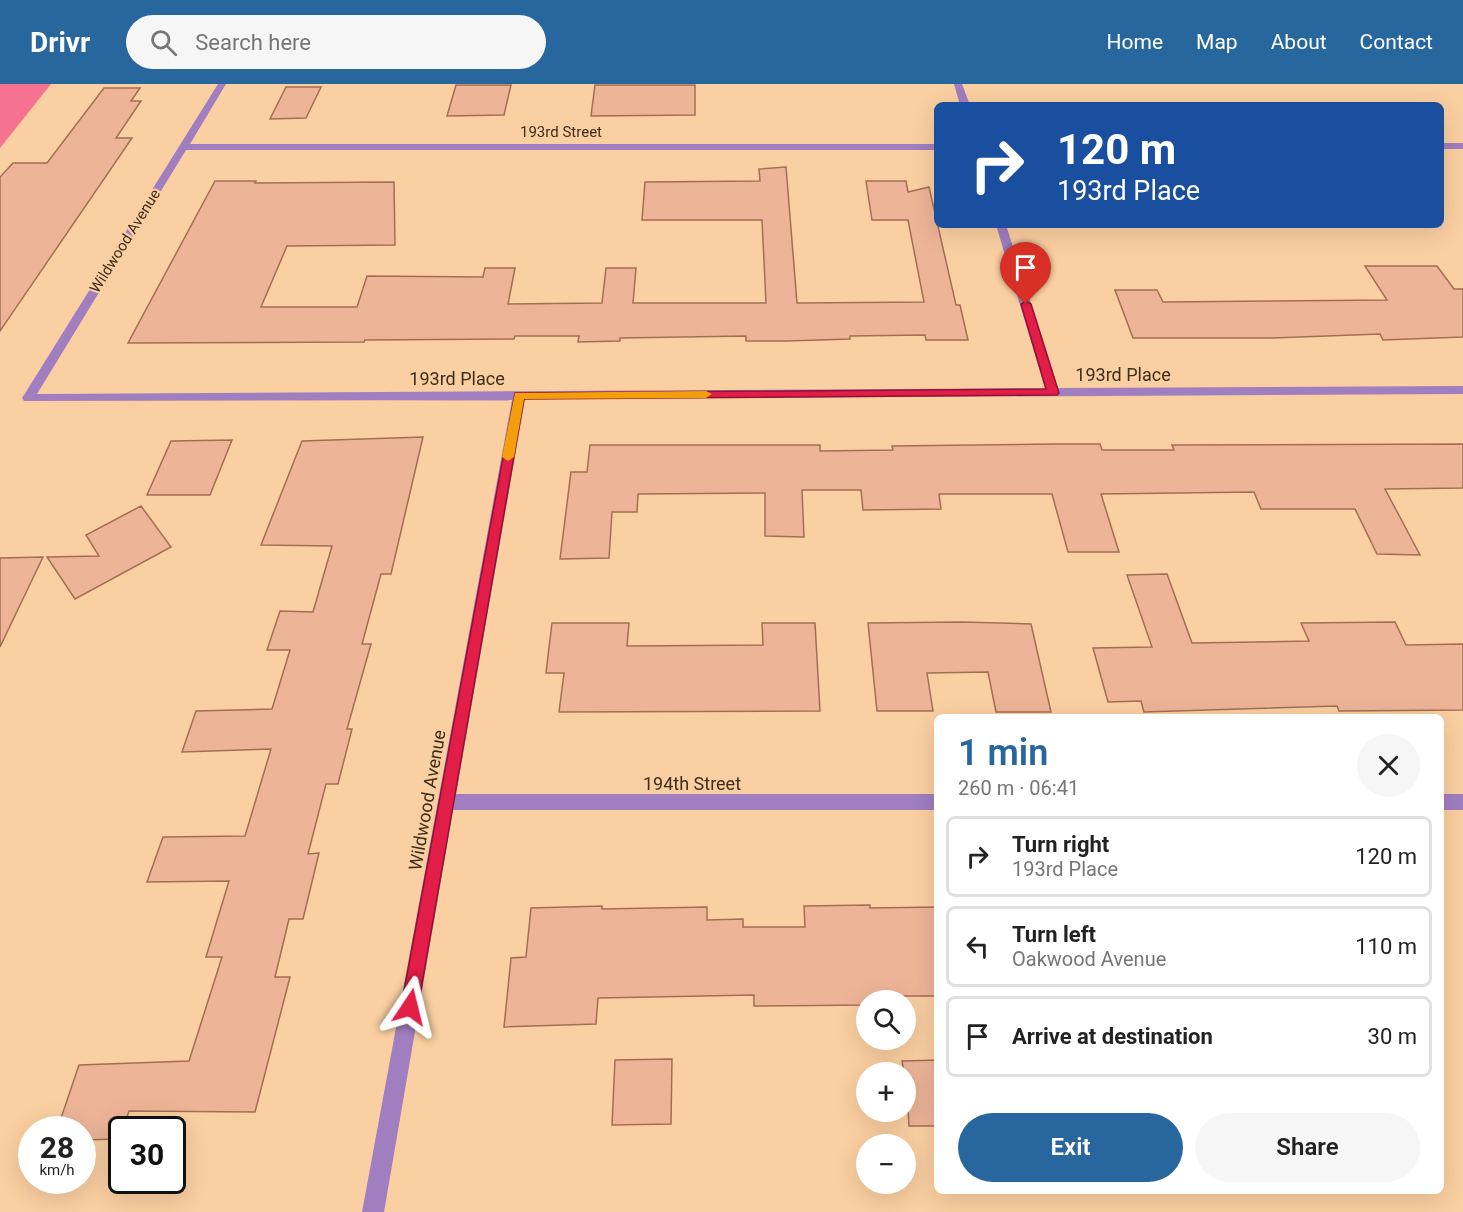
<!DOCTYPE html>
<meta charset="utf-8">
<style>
:root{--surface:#fff;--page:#f6f6f6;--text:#222;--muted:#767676;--line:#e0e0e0;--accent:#28679e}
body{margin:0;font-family:Roboto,sans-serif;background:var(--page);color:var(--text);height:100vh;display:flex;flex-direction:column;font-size:22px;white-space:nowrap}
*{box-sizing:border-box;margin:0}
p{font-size:20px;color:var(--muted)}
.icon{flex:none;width:33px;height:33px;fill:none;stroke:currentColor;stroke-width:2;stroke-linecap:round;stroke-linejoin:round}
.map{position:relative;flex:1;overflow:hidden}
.sheet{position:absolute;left:934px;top:630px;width:510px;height:480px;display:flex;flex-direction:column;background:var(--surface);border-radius:9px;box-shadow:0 6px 24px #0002}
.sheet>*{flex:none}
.guide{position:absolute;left:934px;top:18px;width:510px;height:126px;border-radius:9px;box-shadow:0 6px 24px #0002;background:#1a4fa0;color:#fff;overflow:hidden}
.fabs{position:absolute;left:856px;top:906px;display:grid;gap:12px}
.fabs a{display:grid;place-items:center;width:60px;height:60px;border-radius:50%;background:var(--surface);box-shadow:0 6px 24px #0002;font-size:30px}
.speed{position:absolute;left:18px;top:1032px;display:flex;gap:12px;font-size:30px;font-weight:700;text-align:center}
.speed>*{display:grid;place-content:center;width:78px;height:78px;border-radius:50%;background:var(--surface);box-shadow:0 6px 24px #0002;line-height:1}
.speed small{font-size:15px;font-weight:400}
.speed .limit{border:3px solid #111;border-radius:9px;background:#fff;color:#111}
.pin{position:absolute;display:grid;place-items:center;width:51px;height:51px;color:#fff;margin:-62px -26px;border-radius:50% 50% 50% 0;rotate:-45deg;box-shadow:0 0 6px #0007}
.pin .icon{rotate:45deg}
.me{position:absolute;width:66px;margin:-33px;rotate:10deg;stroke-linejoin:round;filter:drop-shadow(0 0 4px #0008)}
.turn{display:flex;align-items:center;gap:21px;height:126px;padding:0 24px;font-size:27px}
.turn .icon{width:78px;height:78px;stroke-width:2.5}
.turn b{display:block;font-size:42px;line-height:51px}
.round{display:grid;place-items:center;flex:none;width:63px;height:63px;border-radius:32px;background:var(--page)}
.summary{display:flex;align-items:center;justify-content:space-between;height:102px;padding:0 24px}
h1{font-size:36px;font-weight:600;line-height:45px;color:var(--accent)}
.cta{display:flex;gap:12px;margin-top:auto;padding:12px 24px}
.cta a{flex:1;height:69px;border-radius:36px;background:var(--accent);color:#fff;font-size:24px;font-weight:600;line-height:69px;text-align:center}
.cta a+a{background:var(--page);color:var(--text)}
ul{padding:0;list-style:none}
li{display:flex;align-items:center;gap:18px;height:81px;margin:0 12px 9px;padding:0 12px;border:3px solid var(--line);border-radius:9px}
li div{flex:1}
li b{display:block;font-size:22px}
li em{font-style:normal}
header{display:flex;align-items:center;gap:36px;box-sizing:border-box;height:84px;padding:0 30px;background:var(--accent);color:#fff}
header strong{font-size:28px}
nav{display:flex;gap:33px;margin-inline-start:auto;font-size:21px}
.search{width:420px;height:54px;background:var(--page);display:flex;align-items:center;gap:15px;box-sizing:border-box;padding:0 21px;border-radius:33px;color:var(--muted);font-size:22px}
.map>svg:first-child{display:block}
.forest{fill:#f77190}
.building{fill:#edb498;stroke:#a36f54;stroke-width:1.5}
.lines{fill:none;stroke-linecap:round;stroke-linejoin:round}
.minor{fill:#a07ebf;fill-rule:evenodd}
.route{fill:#e11d48;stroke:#92132f;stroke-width:1.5}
.slow{fill:#f59e0b}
.labels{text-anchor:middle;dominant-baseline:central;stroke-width:4.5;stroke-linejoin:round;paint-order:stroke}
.far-street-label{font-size:15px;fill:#3e2e1b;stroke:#facfa1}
.street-label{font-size:18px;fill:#3e2e1b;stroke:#facfa1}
</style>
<header>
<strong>Drivr</strong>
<div class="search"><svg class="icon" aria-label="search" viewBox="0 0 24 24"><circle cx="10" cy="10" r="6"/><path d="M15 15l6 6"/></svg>Search here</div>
<nav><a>Home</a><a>Map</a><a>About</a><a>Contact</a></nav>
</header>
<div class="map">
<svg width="1463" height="1128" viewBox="0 0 1463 1128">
<rect width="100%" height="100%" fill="#facfa1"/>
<!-- forest -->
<path class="forest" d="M0,0H51L0,64Z"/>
<!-- building -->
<g class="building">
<path d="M456,1H511L504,31L447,32Z"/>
<path d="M595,1H695V31L591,32Z"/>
<path d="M286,3H321L306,34L270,35Z"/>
<path d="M104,4H140L131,17H141L116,54H132L0,247V93L13,79H47Z"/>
<path d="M786,83L797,219L924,218L908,136H872L866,97H906L908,108L929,103L956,221H960L968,256H926L925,251L850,252V255L787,257H746V252L620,254V257L578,258L579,252H515L514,255L365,256L364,258L128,259L215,97H256L255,99L394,98L395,161L287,162L261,223H357L367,192L483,193L485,184H515L508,220L602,219L606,184H636L633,219H766L762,136H642L645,98L760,97L759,85Z"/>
<path d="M1365,182H1437L1454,205H1463V253L1383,256L1380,250L1273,254H1133L1115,206H1157L1163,218L1387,216Z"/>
<path d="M423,353L391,490H381L362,560H371L347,645H352L338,700H326L308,770L319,769L303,835H289L275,893H290L255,1028L129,1027L120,1055L82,1056V1046H57L79,981L189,977L222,873H206L229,797L147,798L163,753L245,752L271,665L182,668L196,627L272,625L290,566H267L280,527L313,528L332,462L261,461L302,357Z"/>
<path d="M232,356L210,411H147L171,357Z"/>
<path d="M1055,360H1100L1102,366H1174L1172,361L1463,360V404L1385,405L1420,471L1377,470L1355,425H1261L1254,408L1101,410L1119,468H1068L1052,410H939L941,425L863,426L861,406H802L804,453L765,452V409L638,410L637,428H612L609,474L560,475L571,388H587L590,361H820V367L893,366L892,362Z"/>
<path d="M141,422L171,463L75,515L47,473L99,472L86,451Z"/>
<path d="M43,473L0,563V474Z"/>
<path d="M1167,490L1192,559L1309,557L1301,539L1395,538L1406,561L1463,560V626L1339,627L1337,622L1144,628L1141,617L1108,618L1093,564L1152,563L1127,491Z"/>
<path d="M962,538L1031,540L1051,628H996L988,588L927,589L933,627H877L868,539Z"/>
<path d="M552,539H629L627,562L763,561L762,539H815L820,627L559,628L564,589H546Z"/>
<path d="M870,821V824L938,823V912H878V916H867V921L754,922V911L598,914L596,940L504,943L511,874L526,873L531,824L602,822V825L707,823V836L743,835V843H805L804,822Z"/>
<path d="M672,975L671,1040L612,1041L615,976Z"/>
<path d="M938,976V1042H909L906,988H904L902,977Z"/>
</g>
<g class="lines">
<!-- minor -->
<g class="minor">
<path d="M218,0H226L190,60H938V66H186L37,310L1045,304L996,141H1006L1058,304L1463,302V310L525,315L456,710H938V726H453L384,1128H362L512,316L24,317L22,314L24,311Z"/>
<path d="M954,0H962L970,21H960Z"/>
<rect x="1442" y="59" width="21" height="6"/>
<rect x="1442" y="710" width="21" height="16"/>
</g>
</g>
<!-- route -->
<path class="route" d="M1026,217L1031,220L1059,309L1057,311L524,315L418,923L416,929L410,932L404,929L401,923L515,309L1046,305L1021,220Z"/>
<!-- slow -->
<path class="slow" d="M706,307L712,310L706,314L524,315L514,373L508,377L502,373L515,309Z"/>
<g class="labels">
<!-- far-street labels -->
<g class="far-street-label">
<text x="561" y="48">193rd Street</text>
<text transform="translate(125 157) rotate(-58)">Wildwood Avenue</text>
</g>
<!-- street labels -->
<g class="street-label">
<text x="1123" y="290">193rd Place</text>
<text x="457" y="294">193rd Place</text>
<text x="692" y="699">194th Street</text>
<text transform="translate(427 716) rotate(-80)">Wildwood Avenue</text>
</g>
</g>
</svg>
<div class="fabs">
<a><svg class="icon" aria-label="search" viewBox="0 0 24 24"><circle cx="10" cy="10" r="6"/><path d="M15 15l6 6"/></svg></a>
<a>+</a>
<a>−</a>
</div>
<div class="speed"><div>28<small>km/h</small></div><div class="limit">30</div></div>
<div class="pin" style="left:1026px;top:220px;background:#d93025"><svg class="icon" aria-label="arrive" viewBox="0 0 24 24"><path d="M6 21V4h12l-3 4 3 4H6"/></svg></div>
<svg class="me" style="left:410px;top:923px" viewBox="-20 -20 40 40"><path d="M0-17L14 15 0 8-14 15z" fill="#e11d48" stroke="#fff" stroke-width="4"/></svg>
<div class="guide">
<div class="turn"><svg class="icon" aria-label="right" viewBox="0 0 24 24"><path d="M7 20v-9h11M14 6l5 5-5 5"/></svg><div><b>120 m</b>193rd Place</div></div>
</div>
<section class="sheet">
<div class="summary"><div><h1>1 min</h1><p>260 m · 06:41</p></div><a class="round"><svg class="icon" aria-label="close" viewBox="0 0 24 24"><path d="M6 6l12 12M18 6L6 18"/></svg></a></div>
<ul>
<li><svg class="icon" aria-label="right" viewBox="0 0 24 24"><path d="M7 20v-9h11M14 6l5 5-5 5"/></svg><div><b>Turn right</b><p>193rd Place</p></div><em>120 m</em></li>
<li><svg class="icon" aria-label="left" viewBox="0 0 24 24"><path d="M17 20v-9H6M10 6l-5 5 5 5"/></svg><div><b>Turn left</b><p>Oakwood Avenue</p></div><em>110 m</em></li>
<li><svg class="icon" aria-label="arrive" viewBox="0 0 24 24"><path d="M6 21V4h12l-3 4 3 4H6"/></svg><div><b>Arrive at destination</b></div><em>30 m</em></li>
</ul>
<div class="cta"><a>Exit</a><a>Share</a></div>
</section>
</div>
